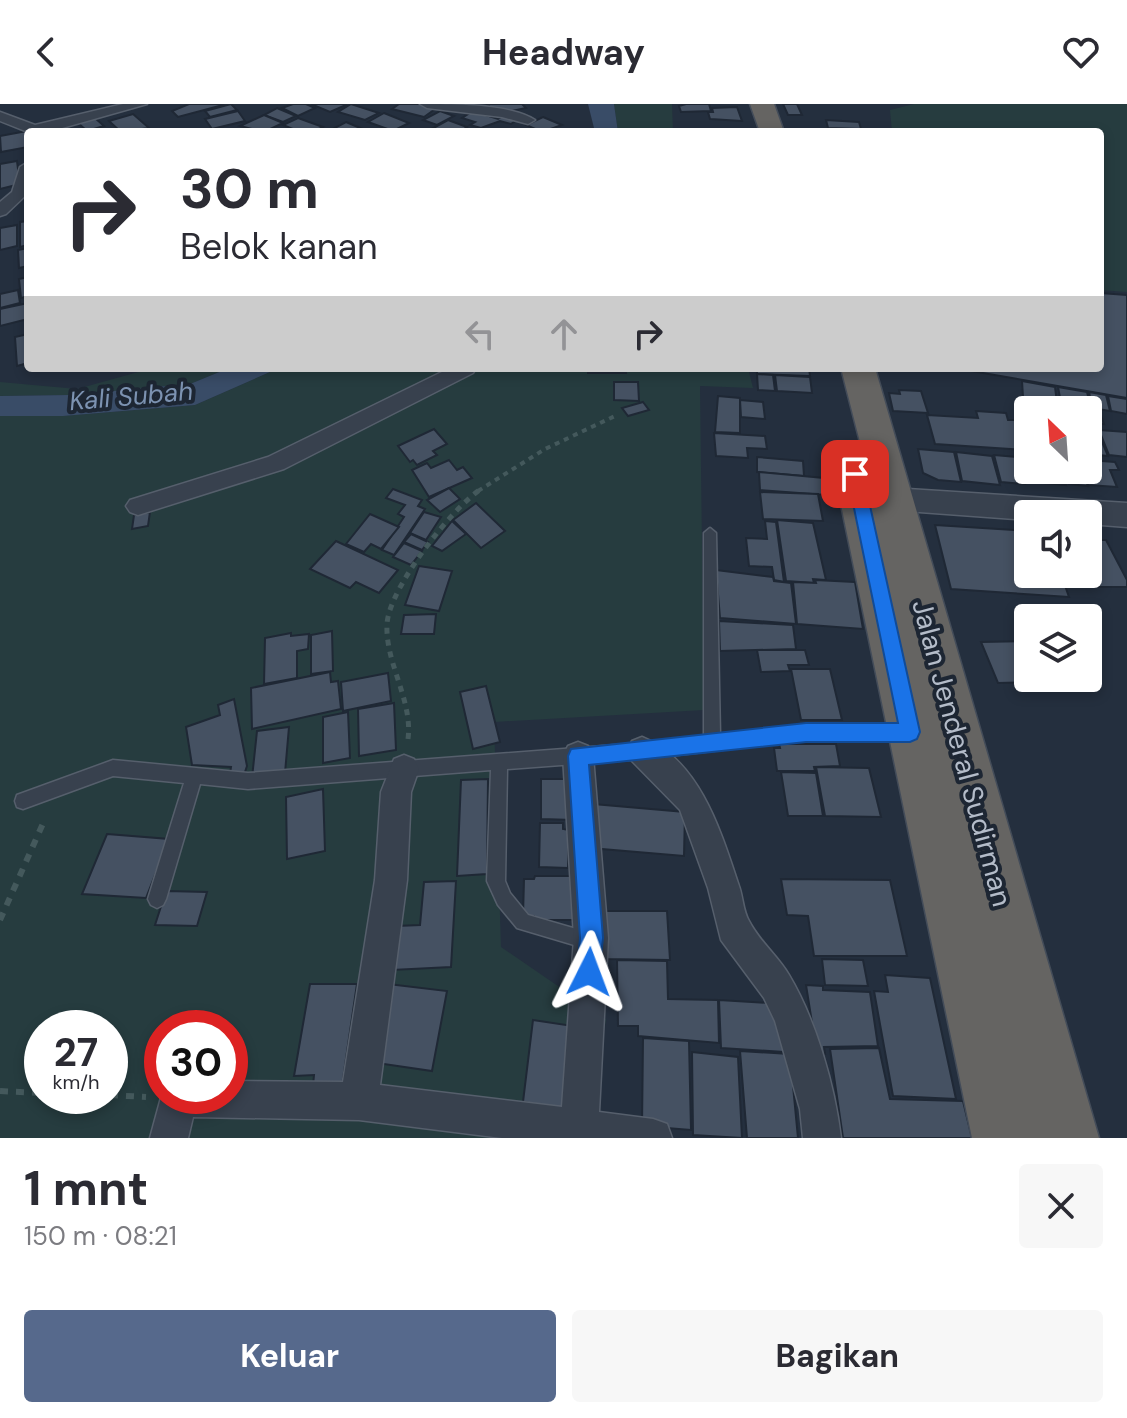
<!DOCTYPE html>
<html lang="id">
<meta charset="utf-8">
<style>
:root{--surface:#fff;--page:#f7f7f7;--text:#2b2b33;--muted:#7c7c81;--accent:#56698c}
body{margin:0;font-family:"DM Sans",sans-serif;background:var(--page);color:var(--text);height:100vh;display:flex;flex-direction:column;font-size:30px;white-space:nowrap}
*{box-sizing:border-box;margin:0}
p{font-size:26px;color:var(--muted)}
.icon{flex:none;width:44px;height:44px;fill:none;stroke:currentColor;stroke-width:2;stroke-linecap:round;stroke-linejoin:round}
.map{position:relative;height:1034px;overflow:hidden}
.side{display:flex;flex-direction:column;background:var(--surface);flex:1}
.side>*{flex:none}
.top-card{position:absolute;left:24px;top:24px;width:1080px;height:244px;border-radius:8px;box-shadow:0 4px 12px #0003;background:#fff;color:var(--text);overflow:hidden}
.needle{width:52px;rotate:335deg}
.buttons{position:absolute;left:1014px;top:292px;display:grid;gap:16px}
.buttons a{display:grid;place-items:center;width:88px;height:88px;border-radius:8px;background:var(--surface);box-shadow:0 4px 12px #0003;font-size:40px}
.speed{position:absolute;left:24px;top:906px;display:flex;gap:16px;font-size:40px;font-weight:700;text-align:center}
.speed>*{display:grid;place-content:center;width:104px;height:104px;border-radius:50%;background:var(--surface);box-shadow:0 4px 12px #0003;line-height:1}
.speed small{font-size:20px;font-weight:400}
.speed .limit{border:12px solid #d22;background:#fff;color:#111}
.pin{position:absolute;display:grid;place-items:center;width:68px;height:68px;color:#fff;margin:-34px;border-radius:16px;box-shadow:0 4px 12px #0006}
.me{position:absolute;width:88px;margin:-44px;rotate:3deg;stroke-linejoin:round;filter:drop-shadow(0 0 6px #0008)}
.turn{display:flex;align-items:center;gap:28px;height:168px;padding:0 24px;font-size:36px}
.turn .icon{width:104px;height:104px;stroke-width:2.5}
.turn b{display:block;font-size:56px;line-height:68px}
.lanes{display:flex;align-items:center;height:76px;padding:0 24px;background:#0003;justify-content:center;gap:40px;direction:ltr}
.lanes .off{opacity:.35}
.round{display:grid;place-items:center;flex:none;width:84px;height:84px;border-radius:8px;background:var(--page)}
.head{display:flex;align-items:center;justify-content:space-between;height:136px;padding:0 24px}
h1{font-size:48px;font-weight:700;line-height:60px}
.primary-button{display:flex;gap:16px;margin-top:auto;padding:16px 24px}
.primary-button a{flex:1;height:92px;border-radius:8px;background:var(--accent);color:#fff;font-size:32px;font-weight:700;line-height:92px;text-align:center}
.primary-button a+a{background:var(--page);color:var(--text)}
header{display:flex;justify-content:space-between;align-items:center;height:104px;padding:0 24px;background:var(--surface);font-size:36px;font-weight:700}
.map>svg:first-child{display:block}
.green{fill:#263c3f;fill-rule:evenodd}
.water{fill:#394c67}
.building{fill:#455162;stroke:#1f2835;stroke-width:2}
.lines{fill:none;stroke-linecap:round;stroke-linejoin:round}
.service-casing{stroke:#565f6c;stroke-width:3}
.minor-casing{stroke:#565f6c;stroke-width:3}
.tertiary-casing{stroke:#565f6c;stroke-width:3}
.trunk-casing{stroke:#434c59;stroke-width:3}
.path-far2{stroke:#44595c;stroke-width:4;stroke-dasharray:5 5;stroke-linecap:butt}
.path-far1{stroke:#44595c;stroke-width:5;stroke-dasharray:6 6;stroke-linecap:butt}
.path{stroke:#44595c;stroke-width:6;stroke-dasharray:8 8;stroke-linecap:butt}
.service{fill:#38414e;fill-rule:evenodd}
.minor{fill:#38414e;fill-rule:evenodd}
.tertiary{fill:#38414e;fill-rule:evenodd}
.trunk{fill:#656462;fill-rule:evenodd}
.route{fill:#1a73e8;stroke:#114b97;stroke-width:2}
.labels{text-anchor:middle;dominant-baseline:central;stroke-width:8;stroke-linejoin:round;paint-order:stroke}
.far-water-label{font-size:26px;font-style:italic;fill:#7c92b1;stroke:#1d2633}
.street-label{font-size:28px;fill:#b4bcc9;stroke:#1d2633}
</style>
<header><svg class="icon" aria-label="back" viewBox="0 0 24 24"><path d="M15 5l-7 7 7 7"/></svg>Headway<svg class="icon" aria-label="heart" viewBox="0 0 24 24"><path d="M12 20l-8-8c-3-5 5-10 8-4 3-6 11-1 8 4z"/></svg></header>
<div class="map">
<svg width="1127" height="1034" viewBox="0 0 1127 1034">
<rect width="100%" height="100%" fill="#242f3e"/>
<!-- green -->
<g class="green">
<path d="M614,0H672L673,28H618Z"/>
<path d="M914,0H1127V188L1100,186V28H892L890,6Z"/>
<path d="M153,264H229L190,280L69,291L0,292V278L77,285Z"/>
<path d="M279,264H455L260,361L134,400L133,409L256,374L436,284L450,280L475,264H748L753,284L700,282L704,606L494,618L501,843L606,915L587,1034H0V312H63L195,301ZM42,924H110V992H42ZM162,924H230V992H162Z"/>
</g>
<!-- water -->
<g class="water">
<path d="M588,0H614L618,28H595Z"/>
<path d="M229,264H279L195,301L63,312H0V292L69,291L190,280Z"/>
</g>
<!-- building -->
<g class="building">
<path d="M189,0H221L223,1L178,13L172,7Z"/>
<path d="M231,0L237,6L210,13L205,7Z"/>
<path d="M293,0H306L315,4L298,12L282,4Z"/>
<path d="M311,0H344L346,1L330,8Z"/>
<path d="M351,0L379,9L365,16L338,8Z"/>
<path d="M399,0H425L438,3L424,13L392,5Z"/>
<path d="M487,0H522L526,4L497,10Z"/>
<path d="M686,0H709L711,7L681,8L679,2Z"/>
<path d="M783,0H797L802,11H788Z"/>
<path d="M737,3L742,17L710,15L708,8H713L712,4Z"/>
<path d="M277,4L296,12L283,18L264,11Z"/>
<path d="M238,7L245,17L212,25L205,15Z"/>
<path d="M440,7L454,12L437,21L423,16Z"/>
<path d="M473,7L498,15L504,11L518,15L511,20L500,17L481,24L470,21L475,18L462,14Z"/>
<path d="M384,9L409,19L393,27L368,18Z"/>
<path d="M133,10L149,24L121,28L109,17Z"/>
<path d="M264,11L283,19L264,28L240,22Z"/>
<path d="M543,13L562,21L542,28L526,21Z"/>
<path d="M95,14L104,22L87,27L78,19Z"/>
<path d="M298,14L323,23L313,28H300L283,21Z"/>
<path d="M448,16L467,23L459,28H426Z"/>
<path d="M826,16L859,18L861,25L828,24Z"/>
<path d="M346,18L365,26L327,28Z"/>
<path d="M27,27L28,43L1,48L0,32Z"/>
<path d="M17,57L20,80L0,85V60Z"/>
<path d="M28,117V141L20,143V118Z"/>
<path d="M17,121V142L0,146V124Z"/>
<path d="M28,144V162L19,164L18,146Z"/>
<path d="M28,173V192L21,194L19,175Z"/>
<path d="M18,186L20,199L0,204V190Z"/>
<path d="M1100,189L1127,191V294L954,264H1100Z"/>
<path d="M28,199V215L0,222V205Z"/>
<path d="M28,230V259L17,262L15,233Z"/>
<path d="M588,264H625L626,269H588Z"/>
<path d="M757,264H809L810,272L757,270Z"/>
<path d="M757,270L773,271L775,287L758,286Z"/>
<path d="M775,271L810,273L812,289L777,287Z"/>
<path d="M1022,277L1055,283L1057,299L1023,293Z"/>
<path d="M614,278H638L639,297L614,296Z"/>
<path d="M1058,283L1087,288L1091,304L1061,299Z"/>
<path d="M899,286L921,287L928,309L893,307L889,289L900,290Z"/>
<path d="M1089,288L1106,291L1110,307L1092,304Z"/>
<path d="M718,292L740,294V329L715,328Z"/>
<path d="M1108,292L1127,295V310L1111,307Z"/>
<path d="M740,296L763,298L765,315L741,313Z"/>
<path d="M643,298L649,306L628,312L622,304Z"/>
<path d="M1084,305L1099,306L1104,320L1088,318V306Z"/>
<path d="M976,307L1006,309L1008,316H1015L1026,346L935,340L927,311L978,314Z"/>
<path d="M1088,320L1095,321L1108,352L1088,350Z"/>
<path d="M434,325L447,340L433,347L437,351L417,361L413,356L410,358L398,342Z"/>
<path d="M1099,326L1127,328V353L1109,351Z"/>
<path d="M714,329L765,332L767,345L747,344L748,354L716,352Z"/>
<path d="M918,345L954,348L961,378L938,376L923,369Z"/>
<path d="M956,348L992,352L1000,381L962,377Z"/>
<path d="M994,351L1017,353L1025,380L1001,378Z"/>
<path d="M1018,352L1028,353V366H1061L1066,381L1025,377Z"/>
<path d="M757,353L803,357L804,372L757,368Z"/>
<path d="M449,356L457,366L463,363L472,374L429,393L412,366L427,359L431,364Z"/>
<path d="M1088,356L1115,358L1119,366H1110L1117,383L1088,381L1083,366H1088Z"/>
<path d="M1064,366H1082L1088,382L1069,380Z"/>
<path d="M759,368L824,374L826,391L760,386Z"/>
<path d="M449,384L460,395L440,408L427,396Z"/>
<path d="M393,385L422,396L418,402L425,405L394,451L382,446L404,413L398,410L405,401L386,394Z"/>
<path d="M760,388L818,390L823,417L763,415Z"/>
<path d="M476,399L505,427L481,444L453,416Z"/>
<path d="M150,408L148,422L132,425L134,411Z"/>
<path d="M424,408L441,413L426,436L410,429Z"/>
<path d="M370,410L399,423L381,445L371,440L364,448L346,440Z"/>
<path d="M777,416L813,419L826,476L813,475L814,479L786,477Z"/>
<path d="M452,417L466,430L442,447L432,442Z"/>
<path d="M765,417L776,418L784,478L774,476L772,463L749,462L746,434L767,435Z"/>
<path d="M935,421L1028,427V470H1061L1069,493L951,485Z"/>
<path d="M411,430L428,438L422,446L404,438Z"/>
<path d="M1088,436H1106L1127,476V483H1087L1081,470H1088Z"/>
<path d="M336,437L398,466L379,489L356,478L350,484L310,465Z"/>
<path d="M404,439L422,447L411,461L393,453Z"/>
<path d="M419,462L452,467L439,507L405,501Z"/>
<path d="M716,466L773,473L774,477L791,479L796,520L720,514Z"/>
<path d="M815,476L855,478L863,525L797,520L793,478L816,479Z"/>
<path d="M436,510L434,530H401L404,511Z"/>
<path d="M719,517L793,521L796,545L720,547Z"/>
<path d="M332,527L333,567L311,570V531Z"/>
<path d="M291,529V532L309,530L308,545L297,547V574L264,580L265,534Z"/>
<path d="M1028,537V574H1045L1047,578L998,579L981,538Z"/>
<path d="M757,546H805L809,561H788L790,567L761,568Z"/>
<path d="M791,565H830L842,616H801Z"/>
<path d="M330,568L331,578L338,577L341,605L252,625L251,584Z"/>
<path d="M388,569L391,597L343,607L341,578Z"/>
<path d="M486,582L500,638L473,645L460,588Z"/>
<path d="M234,595L247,662L244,671L230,669L231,663L192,661L186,623L220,611L218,601Z"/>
<path d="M394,599L396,646L359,652L358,605Z"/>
<path d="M348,608L350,654L323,659V613Z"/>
<path d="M289,623L285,669L252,674L257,627Z"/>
<path d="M779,640H836L840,662L814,663L815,667H777L774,644H780Z"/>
<path d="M816,663L869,664L881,713L825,712Z"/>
<path d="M781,668L816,669L823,712H788Z"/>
<path d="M488,675L487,770L457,772L461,676Z"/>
<path d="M541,675H573V716L541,715Z"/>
<path d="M323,685L325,747L287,755L286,693Z"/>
<path d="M593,700L685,708L684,752L590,744Z"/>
<path d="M540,719H563V725L569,726L568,764L539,763Z"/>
<path d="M107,730L169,735L146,794L82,790Z"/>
<path d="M535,772H581L582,816H534V812H523L524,775H534Z"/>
<path d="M781,775L890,776L907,852H814L808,812L787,811Z"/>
<path d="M456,777L451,863L392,866L396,822L420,821L424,778Z"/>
<path d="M166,787L207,788L197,822L155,821Z"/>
<path d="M603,807H667L670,856L604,855Z"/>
<path d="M822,855L863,856L868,882L825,881Z"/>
<path d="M617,856L667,857L668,895L718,896L719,939L638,932V922H618Z"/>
<path d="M885,871L930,874L956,995L893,992L874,887L888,888Z"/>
<path d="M310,880H357L342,982L313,981L314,971L294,972Z"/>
<path d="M388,880L447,887L432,967L370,958Z"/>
<path d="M806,881L823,882V886L870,888L878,942L824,943L825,950H817Z"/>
<path d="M719,896L770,899L784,948L721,944Z"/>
<path d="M533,916L573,922L568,1006L523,998Z"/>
<path d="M643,934L689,937L691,1026L642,1022Z"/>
<path d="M879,944L890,995L963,997L972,1034H843L830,945Z"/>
<path d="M740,947L790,950L798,1034H747Z"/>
<path d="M692,948L738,953L742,1034L693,1031Z"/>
</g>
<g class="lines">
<defs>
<path id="service" d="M710,424L716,429L720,631L806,622L905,621L910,623L913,628L910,633L905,635L806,636L642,655L507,665L505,777L510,789L528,811L597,831L600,837L597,843L591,846L517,824L498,801L487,777L491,666L248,685L200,680L166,795L163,801L157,804L151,801L148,795L184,679L113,672L23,705L17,703L15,697L17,691L113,656L248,669L642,639L704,633V429Z"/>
<g id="minor">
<path d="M123,0H147L48,28H28L0,17V8L35,21Z"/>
<path d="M420,0C451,0 511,0 535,16L528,20L502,13L427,4Z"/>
<path d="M28,58L27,90L6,110L0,112V98L12,88L20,63Z"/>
<path d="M450,264H476L473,269L284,365L138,411L130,408L126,402L130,396L268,353Z"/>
<path d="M642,633C700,656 721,728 739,782C743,793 743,807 749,817C759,837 778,852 789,871C816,916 835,983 841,1034H803L800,1005L775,917L764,894L721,836L708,784L680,706L632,657L627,647L632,637Z"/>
<path d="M578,638L588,642L593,652L608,834L599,1008L653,1015L667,1020L672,1034H502L359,1016L193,1013L188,1034H150L162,990L230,992V977L343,978L375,776L381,688L394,655L404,651L414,655L419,665L411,688L407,776L380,981L562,1003L574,834L563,652L568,642Z"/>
</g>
<path id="tertiary" d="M892,384L1127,399V423L1088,420V410H1028V416L892,406L881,403L877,395L881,387Z"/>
<g id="trunk">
<path d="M750,0H774L784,28H760Z"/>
<path d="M841,264H875L1099,1034H972L831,352L837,342L850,338L861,342Z"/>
</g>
</defs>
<!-- service casing -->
<use href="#service" class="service-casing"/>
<!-- minor casing -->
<use href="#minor" class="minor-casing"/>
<!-- tertiary casing -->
<use href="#tertiary" class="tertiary-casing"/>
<!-- trunk casing -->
<use href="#trunk" class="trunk-casing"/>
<!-- path-far2 -->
<path class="path-far2" d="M478,387L545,345L615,312"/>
<!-- path-far1 -->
<path class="path-far1" d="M408,635C413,596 385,559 387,520C389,484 452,404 481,385"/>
<!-- path -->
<g class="path">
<path d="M0,816L45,715"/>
<path d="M0,987L42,989"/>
<path d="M110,991L146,993"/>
</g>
<!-- service -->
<use href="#service" class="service"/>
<!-- minor -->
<use href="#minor" class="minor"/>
<!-- tertiary -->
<use href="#tertiary" class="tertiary"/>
<!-- trunk -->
<use href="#trunk" class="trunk"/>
</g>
<!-- route -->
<path class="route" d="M855,364L863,370L920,628L917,635L910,638H806L589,661L603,834L598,877L589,880L580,877L577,868L580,834L568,652L571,645L806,619H898L847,370Z"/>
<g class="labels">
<!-- far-water labels -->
<g class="far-water-label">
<text transform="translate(131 292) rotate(-5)">Kali Subah</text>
</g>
<!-- street labels -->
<g class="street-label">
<text transform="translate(962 649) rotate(75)">Jalan Jenderal Sudirman</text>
</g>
</g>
</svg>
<div class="buttons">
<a><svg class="needle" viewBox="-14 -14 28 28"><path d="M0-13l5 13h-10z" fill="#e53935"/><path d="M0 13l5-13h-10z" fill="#7c7c81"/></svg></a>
<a><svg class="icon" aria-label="sound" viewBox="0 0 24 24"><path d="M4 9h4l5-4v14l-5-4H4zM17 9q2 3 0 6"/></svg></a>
<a><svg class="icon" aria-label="layers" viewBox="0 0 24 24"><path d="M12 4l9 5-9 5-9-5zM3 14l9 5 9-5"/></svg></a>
</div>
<div class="speed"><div>27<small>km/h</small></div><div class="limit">30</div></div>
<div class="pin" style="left:855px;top:370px;background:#d93025"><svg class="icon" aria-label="arrive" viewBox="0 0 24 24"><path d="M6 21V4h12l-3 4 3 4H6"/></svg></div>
<svg class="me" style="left:589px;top:868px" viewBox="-20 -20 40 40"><path d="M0-17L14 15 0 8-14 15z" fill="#1a73e8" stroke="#fff" stroke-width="4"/></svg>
<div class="top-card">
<div class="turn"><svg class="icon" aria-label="right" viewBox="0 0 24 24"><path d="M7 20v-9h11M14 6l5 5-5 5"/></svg><div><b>30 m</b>Belok kanan</div></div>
<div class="lanes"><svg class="icon off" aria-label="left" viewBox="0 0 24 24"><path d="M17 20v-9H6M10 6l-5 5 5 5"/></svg><svg class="icon off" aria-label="ahead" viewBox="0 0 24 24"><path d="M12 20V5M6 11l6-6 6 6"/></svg><svg class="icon" aria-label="right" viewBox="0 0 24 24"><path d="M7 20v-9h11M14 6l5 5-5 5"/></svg></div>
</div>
</div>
<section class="side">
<div class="head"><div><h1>1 mnt</h1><p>150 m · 08:21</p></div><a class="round"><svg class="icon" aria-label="close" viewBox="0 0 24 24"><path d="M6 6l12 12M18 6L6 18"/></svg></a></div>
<div class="primary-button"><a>Keluar</a><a>Bagikan</a></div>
</section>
